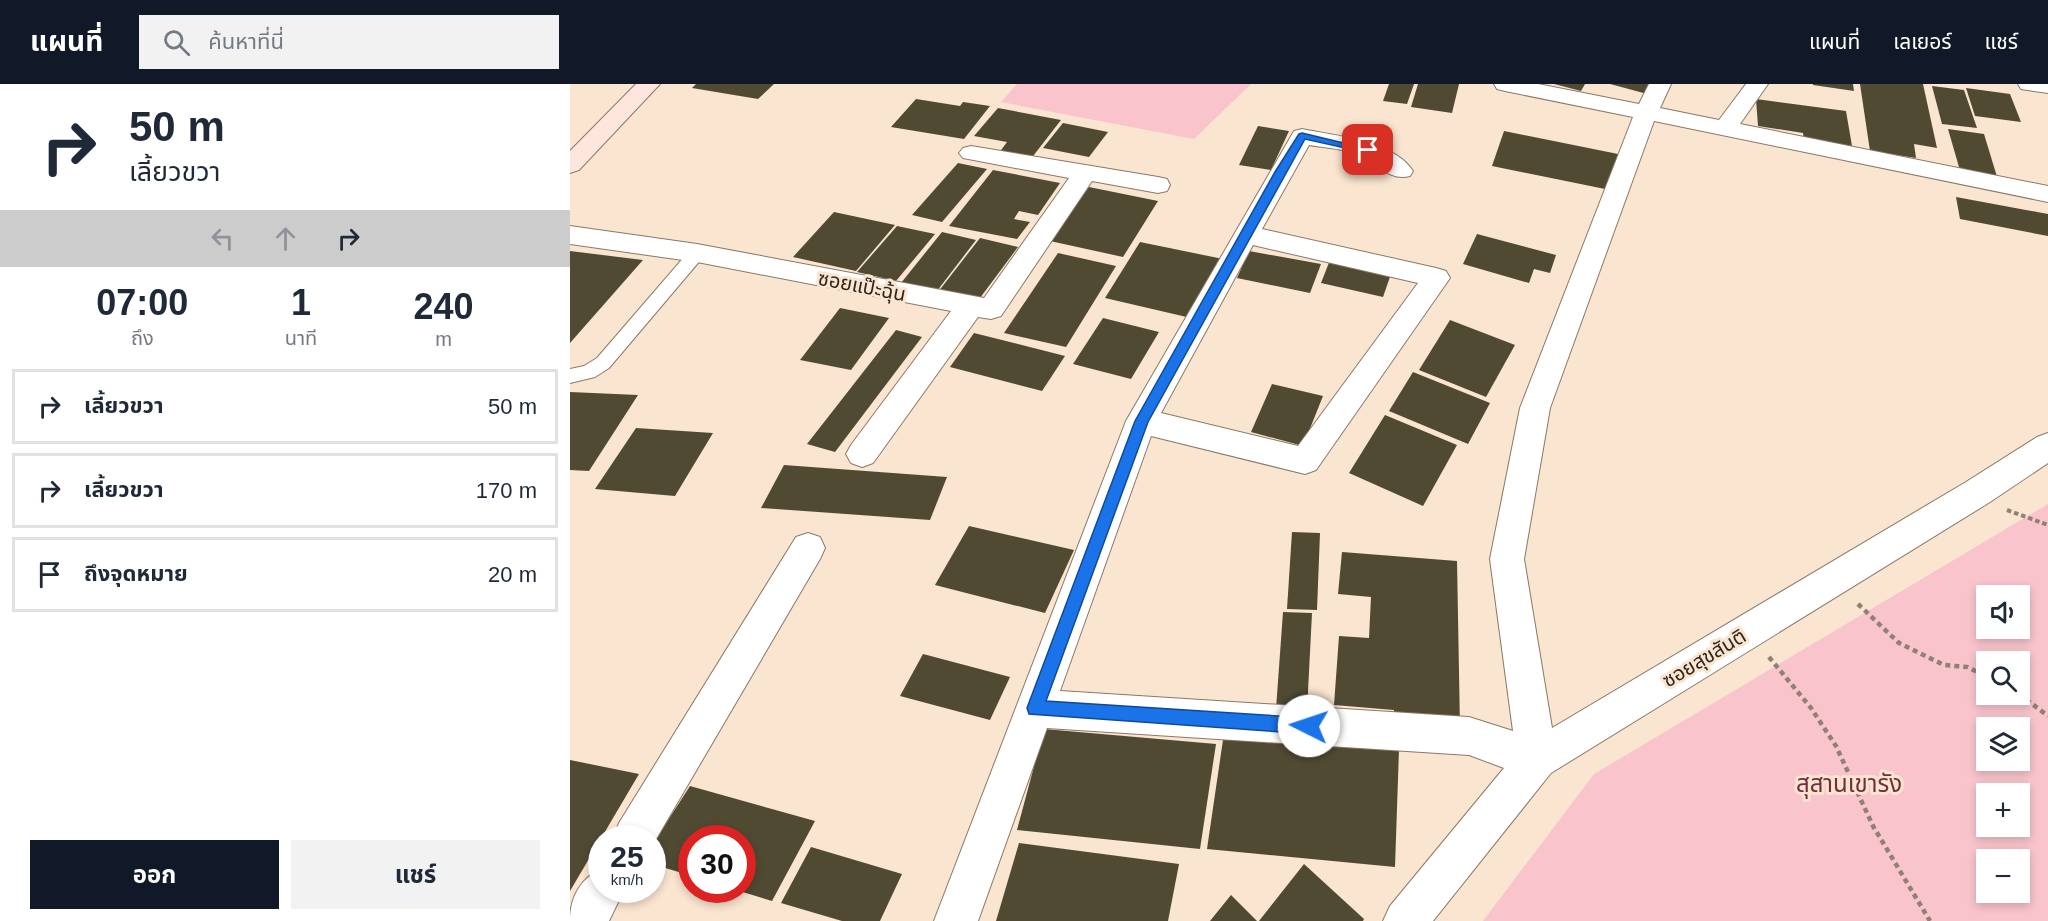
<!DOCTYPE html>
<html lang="th">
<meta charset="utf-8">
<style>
:root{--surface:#fff;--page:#f2f2f3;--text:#1f2937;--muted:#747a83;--line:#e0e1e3;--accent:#111827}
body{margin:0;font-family:Helvetica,"Noto Sans Thai",sans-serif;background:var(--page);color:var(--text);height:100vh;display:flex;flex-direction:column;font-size:22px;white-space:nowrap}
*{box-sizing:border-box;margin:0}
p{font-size:20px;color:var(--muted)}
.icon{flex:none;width:33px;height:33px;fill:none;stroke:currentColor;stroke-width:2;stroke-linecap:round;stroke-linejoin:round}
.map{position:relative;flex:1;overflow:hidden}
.drawer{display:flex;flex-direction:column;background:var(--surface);width:570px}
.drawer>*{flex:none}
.hud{background:#fff;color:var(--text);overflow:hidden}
.tools{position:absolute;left:1406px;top:501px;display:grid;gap:12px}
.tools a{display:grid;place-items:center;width:54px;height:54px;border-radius:0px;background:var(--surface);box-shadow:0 3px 9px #0003;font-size:30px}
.speed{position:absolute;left:18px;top:741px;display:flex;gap:12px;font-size:30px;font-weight:700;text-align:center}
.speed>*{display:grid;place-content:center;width:78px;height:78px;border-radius:50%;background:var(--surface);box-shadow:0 3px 9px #0003;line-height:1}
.speed small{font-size:15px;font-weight:400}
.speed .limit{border:9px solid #d22;background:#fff;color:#111}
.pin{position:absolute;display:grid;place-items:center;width:51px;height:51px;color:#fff;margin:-26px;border-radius:12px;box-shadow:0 3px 9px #0006}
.me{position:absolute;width:66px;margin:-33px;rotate:274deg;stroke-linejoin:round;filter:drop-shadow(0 0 4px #0008)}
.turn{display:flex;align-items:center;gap:21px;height:126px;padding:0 30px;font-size:27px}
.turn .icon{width:78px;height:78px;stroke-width:2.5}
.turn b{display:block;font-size:42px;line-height:51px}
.lanes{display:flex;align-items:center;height:57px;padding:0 30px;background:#0003;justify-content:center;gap:30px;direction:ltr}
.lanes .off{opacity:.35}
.eta{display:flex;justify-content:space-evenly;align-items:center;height:102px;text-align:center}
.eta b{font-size:36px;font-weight:700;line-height:42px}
.action{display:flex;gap:12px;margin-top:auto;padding:12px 30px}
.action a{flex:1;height:69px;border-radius:0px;background:var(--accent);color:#fff;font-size:24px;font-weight:700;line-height:69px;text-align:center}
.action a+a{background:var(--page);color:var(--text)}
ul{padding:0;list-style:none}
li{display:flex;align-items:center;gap:18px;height:75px;margin:0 12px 9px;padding:0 18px;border:3px solid var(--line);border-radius:0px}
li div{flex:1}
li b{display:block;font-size:22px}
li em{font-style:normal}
header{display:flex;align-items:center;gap:36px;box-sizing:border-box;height:84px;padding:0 30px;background:var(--accent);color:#fff}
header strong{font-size:28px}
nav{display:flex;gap:33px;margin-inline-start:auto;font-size:21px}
.search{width:420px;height:54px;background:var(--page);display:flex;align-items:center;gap:15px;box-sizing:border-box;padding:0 21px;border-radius:0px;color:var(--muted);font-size:22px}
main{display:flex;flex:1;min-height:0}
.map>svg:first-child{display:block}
.green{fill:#f9c4cc;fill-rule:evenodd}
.building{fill:#504a33}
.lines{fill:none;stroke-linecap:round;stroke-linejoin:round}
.service-casing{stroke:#8b7866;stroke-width:2}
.minor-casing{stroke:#8b7866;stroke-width:2}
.secondary-casing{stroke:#8b7866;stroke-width:2}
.path-far1{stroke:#8f8173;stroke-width:4;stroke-dasharray:4.5 3;stroke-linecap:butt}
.path{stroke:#8f8173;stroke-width:4.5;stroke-dasharray:5 4;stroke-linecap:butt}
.service{fill:#fff;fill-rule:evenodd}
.minor{fill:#fff;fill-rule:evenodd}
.secondary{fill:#fee6de;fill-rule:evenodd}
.route{fill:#1a73e8;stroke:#114b97;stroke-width:1.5}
.labels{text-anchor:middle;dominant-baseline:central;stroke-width:6;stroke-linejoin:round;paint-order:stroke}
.street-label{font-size:20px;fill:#2e261e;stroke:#fae5d0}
.near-park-label{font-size:24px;fill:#772b3d;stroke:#fae5d0}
</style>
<header>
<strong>แผนที่</strong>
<div class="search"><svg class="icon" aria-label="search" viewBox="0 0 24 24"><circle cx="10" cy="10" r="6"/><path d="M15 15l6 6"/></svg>ค้นหาที่นี่</div>
<nav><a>แผนที่</a><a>เลเยอร์</a><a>แชร์</a></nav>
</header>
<main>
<section class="drawer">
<div class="hud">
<div class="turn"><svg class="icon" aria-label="right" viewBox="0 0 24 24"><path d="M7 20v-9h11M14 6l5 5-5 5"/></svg><div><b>50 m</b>เลี้ยวขวา</div></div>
<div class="lanes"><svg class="icon off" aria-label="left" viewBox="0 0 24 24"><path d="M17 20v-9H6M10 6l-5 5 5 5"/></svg><svg class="icon off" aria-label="ahead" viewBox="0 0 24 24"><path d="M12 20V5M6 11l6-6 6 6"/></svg><svg class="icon" aria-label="right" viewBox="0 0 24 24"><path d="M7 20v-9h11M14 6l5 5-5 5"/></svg></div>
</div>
<div class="eta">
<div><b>07:00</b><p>ถึง</p></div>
<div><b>1</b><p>นาที</p></div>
<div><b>240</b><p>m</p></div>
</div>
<ul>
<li><svg class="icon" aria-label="right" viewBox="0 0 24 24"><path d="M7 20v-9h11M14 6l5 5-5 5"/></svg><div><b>เลี้ยวขวา</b></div><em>50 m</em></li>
<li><svg class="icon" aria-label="right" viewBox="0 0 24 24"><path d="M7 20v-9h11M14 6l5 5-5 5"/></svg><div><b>เลี้ยวขวา</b></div><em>170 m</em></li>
<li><svg class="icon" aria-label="arrive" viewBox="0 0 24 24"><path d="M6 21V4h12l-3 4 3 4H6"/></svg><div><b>ถึงจุดหมาย</b></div><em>20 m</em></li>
</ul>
<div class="action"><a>ออก</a><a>แชร์</a></div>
</section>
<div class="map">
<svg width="1478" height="837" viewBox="0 0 1478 837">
<rect width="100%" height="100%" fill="#fae5d0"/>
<!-- green -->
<g class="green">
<path d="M447,0H681L624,55L431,18Z"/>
<path d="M1478,420V837H913L1024,690ZM1416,512H1449V544H1416ZM1416,578H1449V610H1416ZM1416,644H1449V676H1416ZM1416,710H1449V742H1416ZM1416,776H1449V808H1416Z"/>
</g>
<!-- building -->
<g class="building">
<path d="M126,0H204L188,15L122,4Z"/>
<path d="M819,0H844L837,20L813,17Z"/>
<path d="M848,0H889L882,29L841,23Z"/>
<path d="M984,0H1015L1011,7Z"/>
<path d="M1040,0H1085L1081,11Z"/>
<path d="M1243,0H1283L1284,7L1243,1Z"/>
<path d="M1290,0H1353L1367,64L1344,60L1346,74L1300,67Z"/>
<path d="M1362,2L1394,6L1407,44L1372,40Z"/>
<path d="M1396,4L1440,10L1451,38L1405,32Z"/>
<path d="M346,15L390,22L393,18L420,22L394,55L321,43Z"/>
<path d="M1186,15L1276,27L1282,62L1234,55L1233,49L1188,42Z"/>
<path d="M428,24L491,36L460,76L429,69L437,58L404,52Z"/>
<path d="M493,39L538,48L519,73L473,64Z"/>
<path d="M688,42L719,47L701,86L669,81Z"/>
<path d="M1378,45L1414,50L1428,96L1391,90Z"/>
<path d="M934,47L1048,70L1040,106L922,82Z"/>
<path d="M388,79L417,85L372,138L342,131Z"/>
<path d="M423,86L490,99L468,131L449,127L444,135L460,138L447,155L379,142Z"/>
<path d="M519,103L588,117L553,173L480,157Z"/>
<path d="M1386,113L1478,130V152L1390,135Z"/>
<path d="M264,128L325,141L286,187L223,173Z"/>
<path d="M327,142L365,150L326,197L287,188Z"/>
<path d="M372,148L406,156L367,207L331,199Z"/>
<path d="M907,150L986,171L980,189L964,185L959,199L893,180Z"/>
<path d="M410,154L448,163L407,218L368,208Z"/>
<path d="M570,158L653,175L621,234L535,214Z"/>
<path d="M0,167L73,176L0,259Z"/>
<path d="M679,167L751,180L740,209L667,194Z"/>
<path d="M488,169L546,182L496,263L434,249Z"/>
<path d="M760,176L821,190L813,213L751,199Z"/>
<path d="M270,224L319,234L281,286L230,276Z"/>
<path d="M533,234L589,248L561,295L503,280Z"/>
<path d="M880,236L945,261L916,313L849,286Z"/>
<path d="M326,246L352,253L265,368L237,360Z"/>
<path d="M404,249L495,272L472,307L380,283Z"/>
<path d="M843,288L920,319L898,360L819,327Z"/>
<path d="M702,300L753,312L733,362L681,348Z"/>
<path d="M0,308L68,311L19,387L0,386Z"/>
<path d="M815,331L887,361L853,422L779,389Z"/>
<path d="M66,344L143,349L105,412L25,405Z"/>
<path d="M214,381L377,393L360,436L191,424Z"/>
<path d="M399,442L504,466L475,529L365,501Z"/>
<path d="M722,448L750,449L747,526L717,525Z"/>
<path d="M772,468L887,477L890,644L823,640L824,626L764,621L769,552L799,554L801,513L768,510Z"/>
<path d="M713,528L742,529L737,627L706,625Z"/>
<path d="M353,570L440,593L420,636L330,612Z"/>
<path d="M474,645L646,660L630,765L447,746Z"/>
<path d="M654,649L829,665L825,783L637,765Z"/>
<path d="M0,676L69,690L0,807Z"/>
<path d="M120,702L245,737L202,817L166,806H172V754H122V792L82,780V761Z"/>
<path d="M449,759L609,780L598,837H426Z"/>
<path d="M241,763L332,790L310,837H272L211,819Z"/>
<path d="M734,780L794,835L793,837H689Z"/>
<path d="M661,811L687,837H640Z"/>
</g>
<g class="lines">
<defs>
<path id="service" d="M127,164L133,165L135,169L133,173L39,284L25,293L0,299V285L14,282L27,274L121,165Z"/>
<g id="minor">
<path d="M924,0H968L1069,20L1079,0H1101L1090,24L1149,36L1176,0H1198L1170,40L1478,102V118L1084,37L980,324L954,475L982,644L1396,398L1467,353L1478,349V379L1420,418L981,689L863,837H813L820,822L934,684L899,671L477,644L408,837H364L556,337L724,47L732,45C765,52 823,56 843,87L840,92C821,97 809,82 794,73C779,65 756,64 739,61L692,145L866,184L876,187L880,194L746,386L735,390L581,352L490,607L899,633L943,647L920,475L950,324L1063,33L935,7L927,5ZM683,161L848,199L728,362L591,329Z"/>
<path d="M1448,0H1478V9L1451,5Z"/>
<path d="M401,62L588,93L597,95L600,101L597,107L588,109L522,97L431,232L421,235L408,233L303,379L292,383L281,379L276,370L281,361L381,227L127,178L0,160V142L127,160L414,214L499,94L393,74L389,69L393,64Z"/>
<path d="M238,449L250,453L255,464L250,475L82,762V754H43L49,739L226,453Z"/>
<path d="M32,785V806H54L39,837H0C0,814 10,794 32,785Z"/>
</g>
<path id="secondary" d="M66,0H90L9,86L0,89V67Z"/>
</defs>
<!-- service casing -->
<use href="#service" class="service-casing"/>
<!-- minor casing -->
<use href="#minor" class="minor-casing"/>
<!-- secondary casing -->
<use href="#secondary" class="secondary-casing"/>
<!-- path-far1 -->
<path class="path-far1" d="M1437,426L1478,441"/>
<!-- path -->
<g class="path">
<path d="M1288,520L1329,559L1374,581L1397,583L1416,592"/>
<path d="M1199,573L1241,624L1266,662L1303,742L1360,837"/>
<path d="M1449,610L1478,632"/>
</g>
<!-- service -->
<use href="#service" class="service"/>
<!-- minor -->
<use href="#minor" class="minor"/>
<!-- secondary -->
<use href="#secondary" class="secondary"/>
</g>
<!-- route -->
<path class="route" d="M732,49L803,66L798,69L735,55L578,338L476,617L739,634L745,636L747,642L745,648L739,650L459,630L457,624L565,337L705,88L729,50Z"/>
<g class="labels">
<!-- street labels -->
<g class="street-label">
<text transform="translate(292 202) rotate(11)">ซอยแป๊ะฉุ้น</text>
<text transform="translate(1134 574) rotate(-31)">ซอยสุขสันติ</text>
</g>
<!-- near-park labels -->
<g class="near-park-label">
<text x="1279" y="699">สุสานเขารัง</text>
</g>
</g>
</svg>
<div class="tools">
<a><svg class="icon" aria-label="sound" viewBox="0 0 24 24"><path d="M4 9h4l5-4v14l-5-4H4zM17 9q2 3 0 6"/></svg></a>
<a><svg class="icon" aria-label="search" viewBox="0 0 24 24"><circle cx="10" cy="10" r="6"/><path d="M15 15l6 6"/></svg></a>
<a><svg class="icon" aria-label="layers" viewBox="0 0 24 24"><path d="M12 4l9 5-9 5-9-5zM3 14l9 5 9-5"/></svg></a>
<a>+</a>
<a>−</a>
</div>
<div class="speed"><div>25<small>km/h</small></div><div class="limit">30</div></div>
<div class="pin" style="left:798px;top:66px;background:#d93025"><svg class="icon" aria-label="arrive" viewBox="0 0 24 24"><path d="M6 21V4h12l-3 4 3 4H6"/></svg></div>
<svg class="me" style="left:739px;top:642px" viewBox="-20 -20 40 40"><circle r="19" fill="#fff"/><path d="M0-13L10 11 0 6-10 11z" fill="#1a73e8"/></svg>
</div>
</main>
